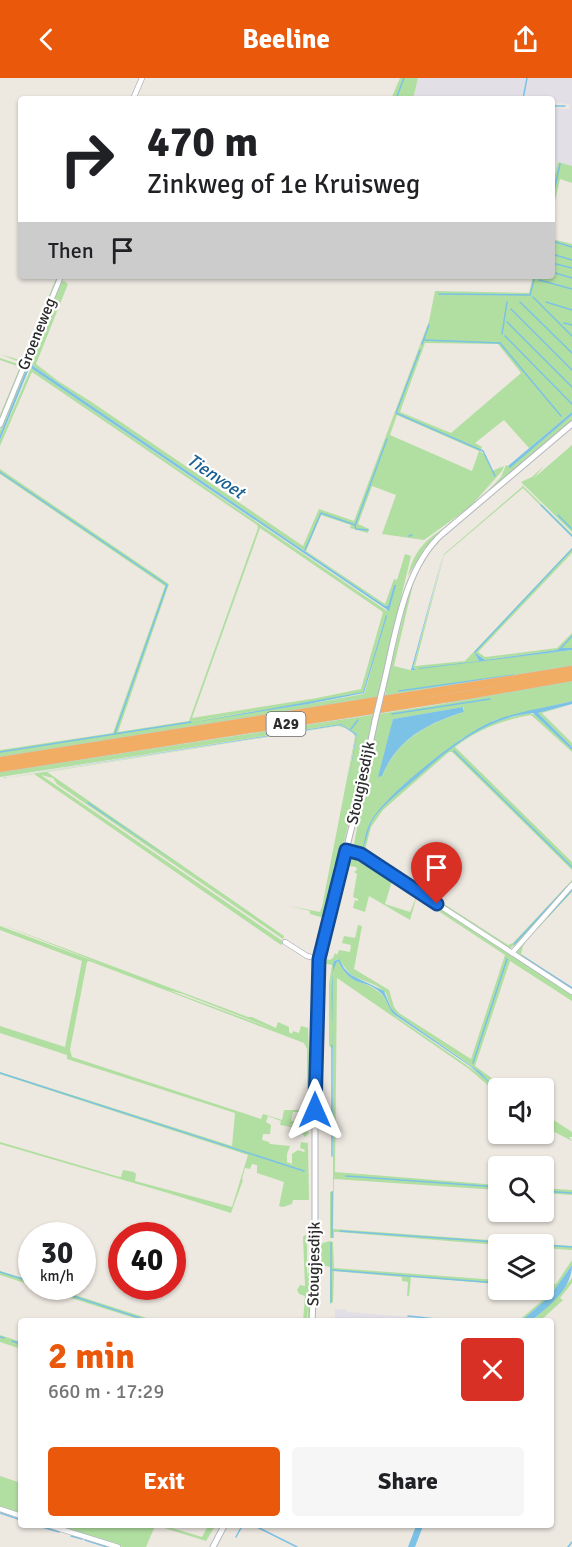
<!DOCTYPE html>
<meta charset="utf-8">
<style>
:root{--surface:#fff;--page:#f6f6f6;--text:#202124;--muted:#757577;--accent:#ea580c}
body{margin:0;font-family:Signika,sans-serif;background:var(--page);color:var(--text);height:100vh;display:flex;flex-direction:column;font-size:22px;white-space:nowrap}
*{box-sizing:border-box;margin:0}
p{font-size:20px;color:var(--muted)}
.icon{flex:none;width:33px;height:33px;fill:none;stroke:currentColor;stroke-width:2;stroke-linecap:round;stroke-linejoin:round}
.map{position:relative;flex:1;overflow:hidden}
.sheet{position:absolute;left:18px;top:1240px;width:536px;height:210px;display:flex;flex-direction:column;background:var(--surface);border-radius:6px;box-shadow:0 2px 4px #0004}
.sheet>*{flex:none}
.top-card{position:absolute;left:18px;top:18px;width:537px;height:183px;border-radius:6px;box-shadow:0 2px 4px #0004;background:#fff;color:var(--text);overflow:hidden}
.tools{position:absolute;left:488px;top:1000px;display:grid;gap:12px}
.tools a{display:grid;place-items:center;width:66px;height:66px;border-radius:6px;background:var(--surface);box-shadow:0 2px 4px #0004;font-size:30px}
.speed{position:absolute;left:18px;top:1144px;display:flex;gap:12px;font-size:30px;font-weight:700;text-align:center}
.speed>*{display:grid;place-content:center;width:78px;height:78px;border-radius:50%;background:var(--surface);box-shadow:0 2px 4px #0004;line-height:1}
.speed small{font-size:15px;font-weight:400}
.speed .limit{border:9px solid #d22;background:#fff;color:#111}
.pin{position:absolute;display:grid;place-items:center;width:51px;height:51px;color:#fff;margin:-62px -26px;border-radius:50% 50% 50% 0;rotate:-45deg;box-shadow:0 0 6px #0007}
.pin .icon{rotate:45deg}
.me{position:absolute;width:66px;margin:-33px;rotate:0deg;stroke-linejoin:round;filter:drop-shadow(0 0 4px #0008)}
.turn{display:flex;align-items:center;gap:21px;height:126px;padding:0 30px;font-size:27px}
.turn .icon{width:78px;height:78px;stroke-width:2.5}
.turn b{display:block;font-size:42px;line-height:51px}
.then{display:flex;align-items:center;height:57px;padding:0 30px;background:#0003;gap:12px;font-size:22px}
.round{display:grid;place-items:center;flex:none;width:63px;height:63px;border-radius:6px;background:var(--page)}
.head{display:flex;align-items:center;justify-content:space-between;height:102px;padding:0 30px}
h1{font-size:36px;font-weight:700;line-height:45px;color:var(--accent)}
.action{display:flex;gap:12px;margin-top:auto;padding:12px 30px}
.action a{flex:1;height:69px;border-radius:6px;background:var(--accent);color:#fff;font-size:24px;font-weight:700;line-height:69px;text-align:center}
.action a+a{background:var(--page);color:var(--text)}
header{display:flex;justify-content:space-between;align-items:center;height:78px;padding:0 30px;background:var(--accent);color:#fff;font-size:27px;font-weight:700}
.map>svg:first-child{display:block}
.industrial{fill:#e2dfe6}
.green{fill:#b1dfa1;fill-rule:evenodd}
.water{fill:#7bc2e6}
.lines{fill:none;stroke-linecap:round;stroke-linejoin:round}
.stream{stroke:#7bc2e6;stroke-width:1.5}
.minor-casing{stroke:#b3b5be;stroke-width:6}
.tertiary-casing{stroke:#b3b5be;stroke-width:7}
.motorway-casing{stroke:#c8c8c8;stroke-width:9}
.minor{stroke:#fff;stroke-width:4.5}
.tertiary{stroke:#fff;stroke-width:5}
.motorway{stroke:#f2ad65;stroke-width:8}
.tertiary-bridge-casing{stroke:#b3b5be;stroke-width:7;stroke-linecap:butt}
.tertiary-bridge{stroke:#fff;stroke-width:5}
.route-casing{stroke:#114b97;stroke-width:15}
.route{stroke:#1a73e8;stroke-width:10}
.labels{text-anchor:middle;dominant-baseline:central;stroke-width:4.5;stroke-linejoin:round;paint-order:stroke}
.shield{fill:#fff;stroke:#6b6b6b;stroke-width:1.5}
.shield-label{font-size:15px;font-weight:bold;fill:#2c2c2c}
.street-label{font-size:16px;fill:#2c2c2c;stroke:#fff}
.water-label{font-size:18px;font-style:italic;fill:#186094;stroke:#fff}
</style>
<header><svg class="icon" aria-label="back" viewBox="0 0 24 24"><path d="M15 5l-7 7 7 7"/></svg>Beeline<svg class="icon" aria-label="share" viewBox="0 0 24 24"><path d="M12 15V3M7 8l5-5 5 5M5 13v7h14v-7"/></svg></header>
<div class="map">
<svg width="572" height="1469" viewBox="0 0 572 1469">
<rect width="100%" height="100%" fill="#ede8e0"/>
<!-- industrial -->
<g class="industrial">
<path d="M417,0H572V88L558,84L552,110V30L569,31L570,27L552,23V21L524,17L523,21H413Z"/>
<path d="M334,1231L347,1232V1234L459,1243H335V1233Z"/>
</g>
<!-- green -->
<g class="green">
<path d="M400,0H418L413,21H391Z"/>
<path d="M558,84L572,88V105L560,101L552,136V110Z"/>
<path d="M552,161L572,166V334L529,370L504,342L475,365L482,369L480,373L485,377L492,393L504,388L502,393L470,429L424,462L382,456L396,417L372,408L358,446L369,451L368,455L350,450L351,447L321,437L306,473L385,526L394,501L397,502L405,476L411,478L378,616H386L385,611L411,506H413L394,588L410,592L416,591L413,589L444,476L522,409V407L572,456V459L523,410L444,477L415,588L465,583L572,470V475L478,574L485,579L557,570L572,555V570L485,582L474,574L479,583L419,590L572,572V589L0,679V672L113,655L165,508L0,396V391L169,506L118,654L189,643L258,450L257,447L32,294L0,368V362L31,290L387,533L394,507L388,528H385L33,288L31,284L0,357V352L60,204L64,203L68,206L36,286L58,303L90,323L303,468L319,431L354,443L429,243L435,213L529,215L533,198H552ZM425,265L498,266L521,295L451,355L400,334ZM397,337L479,373L472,393L390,357ZM260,450L383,534L361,611L317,620L192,640ZM386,537L365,614L363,616L320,624L189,644L318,623L363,614Z"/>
<path d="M57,198H60L0,343V337L20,289L0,282V280L21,287L22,285L0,276L23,283Z"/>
<path d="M572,337V343L480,421L501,399L506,387L510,389Z"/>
<path d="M572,367V454L521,404L532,399L544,388L534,400Z"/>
<path d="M445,450L424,471L408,498C413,475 425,461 445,450Z"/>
<path d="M572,603V623L495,642L461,661L387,723L369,746L364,769C366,760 368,751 372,743C386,720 452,665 477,652C493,643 511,639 529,635L536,637L572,672V674L531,637C503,642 478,651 455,669L572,784V792L452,674H449L383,732L371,749L365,772L385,788L508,867L513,865L572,802V806L518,865L509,871L369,779L354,766L377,642L372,643L335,804L336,787H334L333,813L316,878L315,872L324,840L310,836V833L289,828L320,834L322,829L355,659C353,652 344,649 337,648L47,694L284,858L283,861L57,706L53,700L41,697L284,864L281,867L34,696L0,701L341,647L356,657L348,700L357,656L341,646L0,699V694L430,628ZM464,629V634C427,646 398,661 382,698L393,641Z"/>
<path d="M572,626L542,635L572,665V669L538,635Z"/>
<path d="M358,778L395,801L393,804L392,803L385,826L410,834L411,832L417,817L399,803L572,916V923L510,883L475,988L507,1011H498V1016L469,991L337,900L335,1094L498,1107V1112L334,1101L333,1151L572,1168V1172L543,1170V1167H498L338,1154H334V1160H330V1114L333,1113V971L329,968V906L332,887L322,885L323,880L330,882L333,880L335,875L337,877L339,872L350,874L351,867L342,865L344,858L355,860L358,847L362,848L354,891L389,912L394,929L399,935L471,981L505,877L420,821H416L410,842L369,818L365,834L353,830L355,822L358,823V821L353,819L357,796L354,794L357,792L356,789L349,788L342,803C343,793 348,780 358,778ZM338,881L351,897L377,908L386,915L391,930L397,936L472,988L491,1004L397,939C388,932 388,921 380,915C361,899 351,909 338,883L334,887L332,910L334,883Z"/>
<path d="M572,809V814L528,861L523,868L521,876L572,910V912L519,878L516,873Z"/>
<path d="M0,846L248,939H252L276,950L278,944L289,949V954L292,956L293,953L299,955L301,948L308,950L311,1023L309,1032L308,1023V1034H293L291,1043L309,1045V1049L288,1046L306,1052L309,1055L305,1059L297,1050L280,1047L281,1043L268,1038L266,1044L271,1047L270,1056H263L262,1062L269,1064L270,1066L290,1068L287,1076V1084L292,1086V1076L298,1072L304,1074L305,1072L300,1070L301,1064L308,1065L309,1122H293L292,1126L283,1129L279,1128L284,1104L257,1095V1087L252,1086L250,1091L245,1090L242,1101L243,1102L231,1135L168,1115L0,1066V1064L116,1098L121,1099L123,1092L134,1094L136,1096L135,1103L232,1129L248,1077L0,996V994L232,1068L235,1035L67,981V977L0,955V948L65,969L82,883L0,852V848L107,888ZM89,883L304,965L307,971V1032H284L282,1042L263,1036L261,1041L72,979L70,972L87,884ZM168,912L183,916L276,952L262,947Z"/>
<path d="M543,1035L572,1054V1059H569L572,1063L543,1048Z"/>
<path d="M543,1110L572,1112V1117L543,1115Z"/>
<path d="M305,1157L307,1158V1201L309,1185L312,1206L310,1243H308L307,1229V1243H303L305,1218L299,1216L297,1212L300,1207L305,1208L303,1159Z"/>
<path d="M330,1163L333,1164L334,1190L498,1202V1206L411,1199L409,1218H407L408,1204L402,1203V1199L334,1193L333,1224L330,1226V1189L321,1187L319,1184V1166Z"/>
<path d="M572,1182V1187L549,1219L521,1243L517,1244L551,1215L554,1211L543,1210V1205L556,1206Z"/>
<path d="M0,1193L31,1203V1207L0,1197Z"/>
<path d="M572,1200V1205L560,1220L563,1222L540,1243L531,1244L555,1221Z"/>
<path d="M36,1209H50L156,1243H144Z"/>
<path d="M0,1257L21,1264V1271L0,1264Z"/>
<path d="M0,1398L21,1405V1436L0,1430Z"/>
<path d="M56,1448H155L146,1469H123Z"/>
<path d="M158,1448H165L202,1459L208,1448H215L206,1463Z"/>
</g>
<!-- water -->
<g class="water">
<path d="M30,283L33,288L385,528H388L394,507H396L389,533L31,290L28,293L0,362V357Z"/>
<path d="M572,334V337L510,390L508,388Z"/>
<path d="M443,476L413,589L416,592H411Z"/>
<path d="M386,537L387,538L364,615L308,626L189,645L363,614Z"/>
<path d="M560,570H572V572L419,591V590L479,583L474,574L485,582L557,572Z"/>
<path d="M572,623V626L538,635L572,669V672L533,635C484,640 450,670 414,702C400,714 385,725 374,740C368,749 367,762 363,770C365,761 366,751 371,743C386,716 462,656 491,644C517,633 546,630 572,623Z"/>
<path d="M463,629L464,634C428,645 397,661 382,698L378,699L393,641Z"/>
<path d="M341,646L357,656L349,701L356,657L341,647L0,700Z"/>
<path d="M88,724L181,788L87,725Z"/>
<path d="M339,881L344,890L351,897L384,913L391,930L397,936L480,994L498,1012L470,988L395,937C388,931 388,923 382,916C366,899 352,912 338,883C327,892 334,952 332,968L333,887L334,883Z"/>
<path d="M572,1187C572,1211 548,1229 531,1243H521L549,1219Z"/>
<path d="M416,1448H423L415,1469H408Z"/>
</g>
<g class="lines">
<!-- stream -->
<g class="stream">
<path d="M396,21L404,0"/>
<path d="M523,21L527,0"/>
<path d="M552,28H565"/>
<path d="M552,122L560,86"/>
<path d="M552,163L572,169"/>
<path d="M552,176L572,182"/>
<path d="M552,185L572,190"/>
<path d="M552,194L572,200"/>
<path d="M539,202L572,211"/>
<path d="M439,216L530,217L535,198"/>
<path d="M533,219L572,258"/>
<path d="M520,224L572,275"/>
<path d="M546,224L572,232"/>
<path d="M511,231L572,292"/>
<path d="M507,244L572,309"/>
<path d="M564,245L572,247"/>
<path d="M502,256L507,224"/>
<path d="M505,258L572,326"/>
<path d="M424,262L500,265L561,338"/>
<path d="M422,266L429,247"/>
<path d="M420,272L396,335L483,373L495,398"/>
<path d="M0,394L167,507L115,655"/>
<path d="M541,427L572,458"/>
<path d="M558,437L572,451"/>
<path d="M368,452L356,451L355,448L387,361"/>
<path d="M409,458L412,457"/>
<path d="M305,472L321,435L355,447"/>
<path d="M560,571L572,558"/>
<path d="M475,574L572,471"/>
<path d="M399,613L513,597"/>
<path d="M392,636L490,621"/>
<path d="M351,651L358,642"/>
<path d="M454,673L572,789"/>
<path d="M0,674L191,644"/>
<path d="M548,838L572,812"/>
<path d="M514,866L567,809"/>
<path d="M522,878L572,910"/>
<path d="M473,985L507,881"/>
<path d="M0,995L304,1093"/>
<path d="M332,1078V967"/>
<path d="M346,1098L498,1109"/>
<path d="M543,1113L572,1115"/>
<path d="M340,1153L538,1167"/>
<path d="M332,1159V1114"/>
<path d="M543,1167L572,1169"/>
<path d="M332,1192L498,1205"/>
<path d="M0,1194L32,1204"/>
<path d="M543,1208L551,1209"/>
<path d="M45,1209L152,1244"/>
<path d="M331,1224V1165"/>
<path d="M408,1238L464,1244"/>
<path d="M0,1259L4,1260"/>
<path d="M12,1263L21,1266"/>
<path d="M0,1435L21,1442"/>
<path d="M39,1448L59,1454"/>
<path d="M255,1448L297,1469"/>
<path d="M71,1458L82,1461"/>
<path d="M236,1459L242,1448"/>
<path d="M85,1462L107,1469"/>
<path d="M568,1469L572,1464"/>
</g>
<defs>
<g id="minor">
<path d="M133,21L142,0"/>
<path d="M0,347L61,198"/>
<path d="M346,772L357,775L367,780L572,914"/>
<path d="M285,864L307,878L319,881"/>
<path d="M512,875L572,807"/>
<path d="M0,1431L21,1438"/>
<path d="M51,1448L118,1469"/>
</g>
<g id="tertiary">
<path d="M382,613C395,562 402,492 442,456L572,346"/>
<path d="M312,1244L315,1177V1000L319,881L356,732L375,643"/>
<path d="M213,1469L224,1448"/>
</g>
<g id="motorway">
<path d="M0,683L572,592"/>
<path d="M0,690L474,616L572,599"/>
</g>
</defs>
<!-- minor casing -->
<use href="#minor" class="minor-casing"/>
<!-- tertiary casing -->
<use href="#tertiary" class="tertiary-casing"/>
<!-- motorway casing -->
<use href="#motorway" class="motorway-casing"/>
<!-- minor -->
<use href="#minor" class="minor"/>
<!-- tertiary -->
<use href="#tertiary" class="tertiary"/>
<!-- motorway -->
<use href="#motorway" class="motorway"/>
<defs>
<path id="tertiary-bridge" d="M375,643L382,613"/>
</defs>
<!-- tertiary-bridge casing -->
<use href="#tertiary-bridge" class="tertiary-bridge-casing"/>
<!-- tertiary-bridge -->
<use href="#tertiary-bridge" class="tertiary-bridge"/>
</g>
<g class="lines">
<defs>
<path id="route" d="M315,1032L319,881L346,772L361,776L437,826"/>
</defs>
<!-- route casing -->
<use href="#route" class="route-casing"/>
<!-- route -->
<use href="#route" class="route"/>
</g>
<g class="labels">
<!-- shield labels -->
<rect class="shield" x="266.5" y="634" width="39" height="24" rx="4.5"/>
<g class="shield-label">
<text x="286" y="646">A29</text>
</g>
<!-- street labels -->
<g class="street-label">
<text transform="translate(37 256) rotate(-68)">Groeneweg</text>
<text transform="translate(361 705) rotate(-78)">Stougjesdijk</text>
<text transform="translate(314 1186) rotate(-89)">Stougjesdijk</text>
</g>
<!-- water labels -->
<g class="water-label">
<text transform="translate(216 398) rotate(34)">Tienvoet</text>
</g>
</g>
</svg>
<div class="tools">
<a><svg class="icon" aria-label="sound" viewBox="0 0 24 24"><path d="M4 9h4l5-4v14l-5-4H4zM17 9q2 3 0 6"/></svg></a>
<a><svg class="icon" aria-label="search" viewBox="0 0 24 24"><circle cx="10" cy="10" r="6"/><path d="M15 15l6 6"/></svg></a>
<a><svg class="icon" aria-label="layers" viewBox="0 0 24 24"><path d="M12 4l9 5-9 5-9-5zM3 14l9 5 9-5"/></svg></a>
</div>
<div class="speed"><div>30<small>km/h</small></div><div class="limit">40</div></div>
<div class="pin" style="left:437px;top:826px;background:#d93025"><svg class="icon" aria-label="arrive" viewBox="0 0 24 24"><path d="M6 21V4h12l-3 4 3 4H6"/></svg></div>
<svg class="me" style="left:315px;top:1032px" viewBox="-20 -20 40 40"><path d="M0-17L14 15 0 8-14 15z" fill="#1a73e8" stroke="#fff" stroke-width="4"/></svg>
<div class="top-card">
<div class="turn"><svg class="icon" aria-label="right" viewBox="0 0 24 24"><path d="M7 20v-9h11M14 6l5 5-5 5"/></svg><div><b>470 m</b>Zinkweg of 1e Kruisweg</div></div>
<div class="then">Then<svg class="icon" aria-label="arrive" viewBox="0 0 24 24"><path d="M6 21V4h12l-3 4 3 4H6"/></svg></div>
</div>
<section class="sheet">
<div class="head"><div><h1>2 min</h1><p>660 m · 17:29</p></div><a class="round" style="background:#d93025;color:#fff"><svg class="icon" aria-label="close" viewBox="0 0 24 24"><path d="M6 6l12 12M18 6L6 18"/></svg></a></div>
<div class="action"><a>Exit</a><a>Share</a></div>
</section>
</div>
